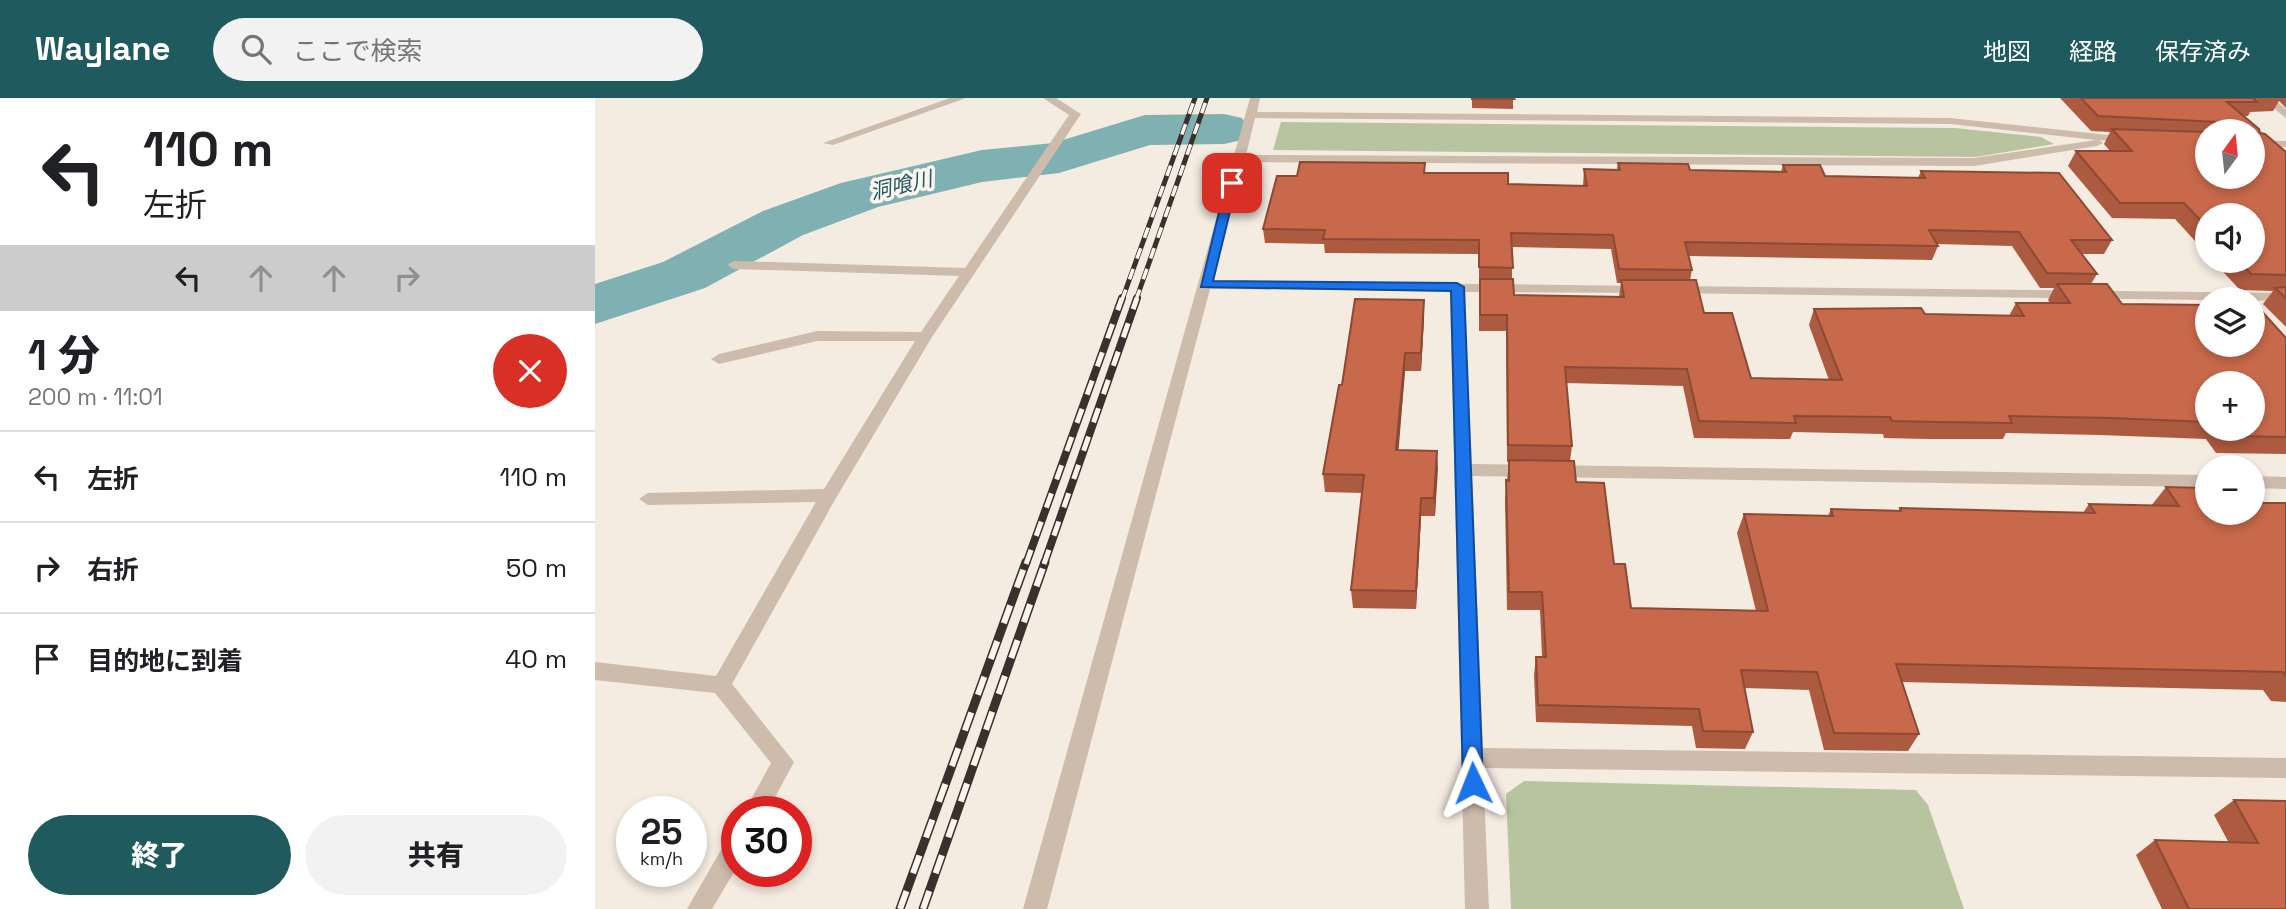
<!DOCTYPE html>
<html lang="ja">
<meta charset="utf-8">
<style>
:root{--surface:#fff;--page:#f2f2f2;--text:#202124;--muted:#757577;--line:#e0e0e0;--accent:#1f5a5e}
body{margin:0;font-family:"Space Grotesk","Noto Sans JP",sans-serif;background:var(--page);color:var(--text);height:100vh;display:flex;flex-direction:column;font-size:26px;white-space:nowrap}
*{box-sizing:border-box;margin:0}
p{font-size:23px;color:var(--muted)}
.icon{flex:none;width:38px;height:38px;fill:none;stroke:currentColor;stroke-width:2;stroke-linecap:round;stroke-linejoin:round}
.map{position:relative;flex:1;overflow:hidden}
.sheet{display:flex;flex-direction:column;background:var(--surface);width:595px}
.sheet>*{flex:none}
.guide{background:#fff;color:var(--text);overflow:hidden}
.needle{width:46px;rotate:15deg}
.tools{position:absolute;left:1600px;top:21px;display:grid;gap:14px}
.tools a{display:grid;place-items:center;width:70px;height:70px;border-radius:50%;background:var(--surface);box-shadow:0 4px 10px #0003;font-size:35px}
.speed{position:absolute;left:21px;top:698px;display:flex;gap:14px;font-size:35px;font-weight:700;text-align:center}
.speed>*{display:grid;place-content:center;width:91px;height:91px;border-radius:50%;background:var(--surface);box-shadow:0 4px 10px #0003;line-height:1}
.speed small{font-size:18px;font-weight:400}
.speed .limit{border:10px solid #d22;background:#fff;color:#111}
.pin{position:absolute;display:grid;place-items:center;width:60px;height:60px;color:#fff;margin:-30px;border-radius:14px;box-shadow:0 4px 10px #0006}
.me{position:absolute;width:77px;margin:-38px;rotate:358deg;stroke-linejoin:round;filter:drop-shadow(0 0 5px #0008)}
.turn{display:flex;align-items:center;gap:24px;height:147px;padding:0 28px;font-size:32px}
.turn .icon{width:91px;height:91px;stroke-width:2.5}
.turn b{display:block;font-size:49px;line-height:60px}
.lanes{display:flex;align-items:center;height:66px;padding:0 28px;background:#0003;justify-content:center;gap:35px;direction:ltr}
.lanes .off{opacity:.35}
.round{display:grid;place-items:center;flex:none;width:74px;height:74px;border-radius:37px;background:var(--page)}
.headline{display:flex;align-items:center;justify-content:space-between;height:119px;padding:0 28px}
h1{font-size:42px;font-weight:800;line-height:52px}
.action{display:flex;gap:14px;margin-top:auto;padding:14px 28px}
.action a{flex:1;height:80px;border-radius:42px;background:var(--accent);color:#fff;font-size:28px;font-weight:800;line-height:80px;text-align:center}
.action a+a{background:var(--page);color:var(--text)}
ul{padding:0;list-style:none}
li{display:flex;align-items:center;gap:21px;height:91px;padding:0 28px;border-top:2px solid var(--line)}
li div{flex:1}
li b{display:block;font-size:26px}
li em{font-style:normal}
header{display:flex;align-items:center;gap:42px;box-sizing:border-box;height:98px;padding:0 35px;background:var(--accent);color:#fff}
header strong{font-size:33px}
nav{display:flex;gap:38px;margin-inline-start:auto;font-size:24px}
.search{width:490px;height:63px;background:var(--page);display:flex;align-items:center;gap:18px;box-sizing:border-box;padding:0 24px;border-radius:38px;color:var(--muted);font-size:26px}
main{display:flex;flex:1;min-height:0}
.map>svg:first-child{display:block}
.green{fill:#b8c4a0}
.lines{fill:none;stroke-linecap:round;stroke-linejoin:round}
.river{fill:#7fb0b2;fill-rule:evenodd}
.minor{fill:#cdbbac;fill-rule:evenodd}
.rail-far2-casing{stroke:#3b302b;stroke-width:5}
.rail-far1-casing{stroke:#3b302b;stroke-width:8}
.rail-casing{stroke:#3b302b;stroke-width:9}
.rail-far2{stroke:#fbf5ee;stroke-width:3.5;stroke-dasharray:11;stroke-linecap:butt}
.rail-far1{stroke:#fbf5ee;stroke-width:5;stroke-dasharray:15;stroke-linecap:butt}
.rail{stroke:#fbf5ee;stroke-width:6;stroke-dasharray:19;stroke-linecap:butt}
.wall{fill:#ac5a40;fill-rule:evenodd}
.shaded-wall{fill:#8c4a34}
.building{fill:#c8694b;stroke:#8c4a34;stroke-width:2}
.route{fill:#1a73e8;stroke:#114b97;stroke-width:2}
.labels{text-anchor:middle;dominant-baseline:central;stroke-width:7;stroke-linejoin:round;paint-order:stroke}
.far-water-label{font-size:21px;font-style:italic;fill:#1f5a5e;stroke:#fbf5ee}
</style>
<header>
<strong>Waylane</strong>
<div class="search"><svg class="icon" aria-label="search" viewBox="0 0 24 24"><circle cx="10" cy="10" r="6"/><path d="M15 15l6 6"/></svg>ここで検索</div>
<nav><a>地図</a><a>経路</a><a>保存済み</a></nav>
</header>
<main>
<section class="sheet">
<div class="guide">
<div class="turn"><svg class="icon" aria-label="left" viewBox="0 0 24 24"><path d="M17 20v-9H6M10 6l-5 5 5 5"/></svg><div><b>110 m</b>左折</div></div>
<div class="lanes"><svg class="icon" aria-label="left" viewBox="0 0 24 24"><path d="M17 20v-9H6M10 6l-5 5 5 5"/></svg><svg class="icon off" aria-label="ahead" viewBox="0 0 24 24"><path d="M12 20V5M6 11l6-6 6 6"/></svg><svg class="icon off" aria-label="ahead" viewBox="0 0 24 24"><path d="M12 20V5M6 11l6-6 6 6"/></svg><svg class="icon off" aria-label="right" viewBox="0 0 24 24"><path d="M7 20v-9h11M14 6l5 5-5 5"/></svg></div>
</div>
<div class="headline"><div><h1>1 分</h1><p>200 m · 11:01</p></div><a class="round" style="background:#d93025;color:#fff"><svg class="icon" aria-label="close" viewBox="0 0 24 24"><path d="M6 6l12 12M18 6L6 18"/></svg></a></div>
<ul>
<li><svg class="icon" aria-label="left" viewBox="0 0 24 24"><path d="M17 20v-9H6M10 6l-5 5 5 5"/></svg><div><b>左折</b></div><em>110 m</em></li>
<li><svg class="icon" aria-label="right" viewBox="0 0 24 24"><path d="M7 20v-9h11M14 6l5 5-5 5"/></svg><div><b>右折</b></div><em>50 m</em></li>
<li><svg class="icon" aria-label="arrive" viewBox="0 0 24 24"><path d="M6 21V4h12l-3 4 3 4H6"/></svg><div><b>目的地に到着</b></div><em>40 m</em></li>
</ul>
<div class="action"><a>終了</a><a>共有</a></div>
</section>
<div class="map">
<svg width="1691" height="811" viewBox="0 0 1691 811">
<rect width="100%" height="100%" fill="#f4ebe1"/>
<!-- green -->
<g class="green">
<path d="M686,24L1360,30L1446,39L1459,46L1381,59L678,52Z"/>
<path d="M929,683L1321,692L1333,707L1369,811H916L911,696Z"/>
</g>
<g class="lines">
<!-- river -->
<path class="river" d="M629,16L647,20L654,31L647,42L629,46L555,47L464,75L387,84L283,109L208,137L110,190L0,226V186L68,164L168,113L246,85L387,52L458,45L550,17Z"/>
<!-- minor -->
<g class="minor">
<path d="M355,0H371L238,47L228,45Z"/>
<path d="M448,0H461L486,16L337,239L241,400L137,586L199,664L172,714H149L176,665L120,595L0,582V564L121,578L221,404L53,407L44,401L53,395L229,391L320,243H222L124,266L116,261L124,256L222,233L326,234L364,178L139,171L132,167L139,163L370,170L474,17Z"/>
<path d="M655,0H665L662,14L1355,20L1540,40L1542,42L1536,45L1504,42L1508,45L1502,48L1379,68L649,64L617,183L1053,188V194L1048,195L869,194L876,366L1612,377V389L877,378L888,650L1691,660V680L888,670L894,811H870L855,193L615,191L452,811H428ZM660,20L1355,26L1501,42L1379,60L651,57Z"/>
<path d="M1666,0H1677L1691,11V20Z"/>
<path d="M1657,42L1691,43V49L1657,48Z"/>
<path d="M1079,188L1691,195V203L1074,195V189Z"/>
<path d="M1657,378L1691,379V391L1657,390Z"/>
<path d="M142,735V769L117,811H92L134,738Z"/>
</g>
<defs>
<g id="rail-far2">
<path d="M527,202L600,0"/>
<path d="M541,202L612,0"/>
</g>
<g id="rail-far1">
<path d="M431,466L527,200"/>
<path d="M449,466L542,200"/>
</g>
<g id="rail">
<path d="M305,811L431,464"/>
<path d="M328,811L450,464"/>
</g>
</defs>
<!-- rail-far2 casing -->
<use href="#rail-far2" class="rail-far2-casing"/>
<!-- rail-far1 casing -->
<use href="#rail-far1" class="rail-far1-casing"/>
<!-- rail casing -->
<use href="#rail" class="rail-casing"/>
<!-- rail-far2 -->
<use href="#rail-far2" class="rail-far2"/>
<!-- rail-far1 -->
<use href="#rail-far1" class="rail-far1"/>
<!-- rail -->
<use href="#rail" class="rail"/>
</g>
<!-- wall -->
<g class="wall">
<path d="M877,0H918V11L877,10Z"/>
<path d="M1465,0H1691V10L1684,3L1678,13L1655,14L1653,18H1649L1665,35L1691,54V229L1668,206L1678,193L1645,192L1618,163H1657L1612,117V156L1580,121L1517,120L1473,68L1481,53H1515L1509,46L1515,34L1496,33ZM1612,33H1657L1612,79Z"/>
<path d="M830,65V75L913,86L988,88L989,71L1022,72L1023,65L1095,72L1186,74L1188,67L1230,78L1323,80L1326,73L1517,142L1509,156H1487L1502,176L1496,186L1527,206L1691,240V356L1621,355L1611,341L1505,337L1411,335L1408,341H1333L1289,340L1288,336L1198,334L1195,341L1099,340L1088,288L971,285L977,348L975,363L981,384L1019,466L1036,510L1161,513L1142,435L1149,416L1233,418L1236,411L1304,412L1305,410L1488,415L1494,406L1556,408L1571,389L1612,415L1691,405V604L1676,603L1668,592L1307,584L1324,636L1313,653L1229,652L1214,592L1149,590L1158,634L1150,651L1101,650L1097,628L941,624L939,577L941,559H947L945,512H912L910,401L914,364H912L911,233H884V156L730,155L729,146L670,145L668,131L702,78ZM1342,146L1417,148L1445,190H1459L1453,202L1455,205H1421L1414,218L1330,216L1219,211L1214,227L1234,282L1156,280L1109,215L1095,182L1097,172L1094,158L1337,162L1343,148ZM917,149L1016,151L1022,185H1026L1024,199L919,197L917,181ZM1612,285L1657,331H1612Z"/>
<path d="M829,220L826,273H810L803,352L842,353L840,418H826L821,511L758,510L756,492L767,395L730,394L728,376L747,287Z"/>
<path d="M1639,702L1691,703V811H1567L1541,757L1560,742L1634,745L1619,717Z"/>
</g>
<!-- shaded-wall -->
<g class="shaded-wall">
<path d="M829,202V220L826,273V255Z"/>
<path d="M810,255V273L802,371L801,352Z"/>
<path d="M842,353L843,371L840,418L839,400Z"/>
<path d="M826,400V418L821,511V493Z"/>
</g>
<!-- building -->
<g class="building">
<path d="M877,0H918L919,1H877Z"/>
<path d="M1486,0H1661H1658L1662,4H1632L1664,31L1665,35L1670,36L1691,54V177L1656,176L1644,163H1657V117H1612V129L1589,105H1525L1481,53H1537L1517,31L1612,34V79H1657V33H1621L1623,24L1503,18Z"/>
<path d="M705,64L830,65L829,75H913V86L992,88L989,71L1025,72L1023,65L1093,66L1095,72L1191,74L1188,67H1225L1230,78L1330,80L1326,73L1464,75L1517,142H1476L1502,176L1452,175L1424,134L1334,132L1343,148L1090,144L1097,172L1024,171L1018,137L916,135L918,170L884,169V142L728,141L730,132L668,131L682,78H702Z"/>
<path d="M885,181H918L919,197L1029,199L1026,182H1101L1109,215H1137L1156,280L1247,282L1219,211L1326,210L1330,216L1429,218L1421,205H1475L1462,186H1512L1527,206L1612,207V247H1657V208H1662L1691,240V339L1635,338L1629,331H1657V285H1612V324L1516,320L1414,318L1417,325L1341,324L1297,323L1295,319L1199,318L1201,325L1104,323L1092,271L970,269L977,348L913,347L912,217H885Z"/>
<path d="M1691,189V200L1680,190Z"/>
<path d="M760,201L829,202L826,255H810L801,352L842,353L839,400H826L821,493L756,492L769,377L728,376L744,287H747Z"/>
<path d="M914,362L979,363L981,384L1009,385L1019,466H1030L1036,510L1173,513L1149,416L1238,418L1236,411L1306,413L1305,410L1500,415L1494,406L1584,408L1571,389L1612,390V415H1657V405H1691V578L1688,574L1301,566L1324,636L1239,635L1222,574L1146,572L1158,634L1108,633L1104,611L943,607L941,559H951L947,494H914L911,382L914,383Z"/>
<path d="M1639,702L1691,703V811H1594L1560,742L1663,745Z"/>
</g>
<!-- route -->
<path class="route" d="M637,82L642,85L618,183L862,185L869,189L888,685L885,692L878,695L871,692L868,685L856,193L606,189L631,85Z"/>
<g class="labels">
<!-- far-water labels -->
<g class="far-water-label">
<text transform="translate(306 87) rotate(-13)">洞喰川</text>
</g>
</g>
</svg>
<div class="tools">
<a><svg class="needle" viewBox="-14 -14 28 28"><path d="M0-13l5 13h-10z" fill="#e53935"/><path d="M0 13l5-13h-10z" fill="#757577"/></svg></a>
<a><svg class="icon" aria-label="sound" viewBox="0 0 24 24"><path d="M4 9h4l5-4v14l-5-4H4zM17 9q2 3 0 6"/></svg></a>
<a><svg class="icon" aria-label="layers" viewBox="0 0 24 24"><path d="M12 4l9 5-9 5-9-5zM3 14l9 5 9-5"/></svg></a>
<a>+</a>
<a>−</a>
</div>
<div class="speed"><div>25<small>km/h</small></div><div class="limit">30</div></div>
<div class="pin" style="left:637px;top:85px;background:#d93025"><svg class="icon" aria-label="arrive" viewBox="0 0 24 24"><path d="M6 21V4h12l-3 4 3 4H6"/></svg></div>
<svg class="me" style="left:878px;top:685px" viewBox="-20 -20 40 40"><path d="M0-17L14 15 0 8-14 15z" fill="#1a73e8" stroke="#fff" stroke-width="4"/></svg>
</div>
</main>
